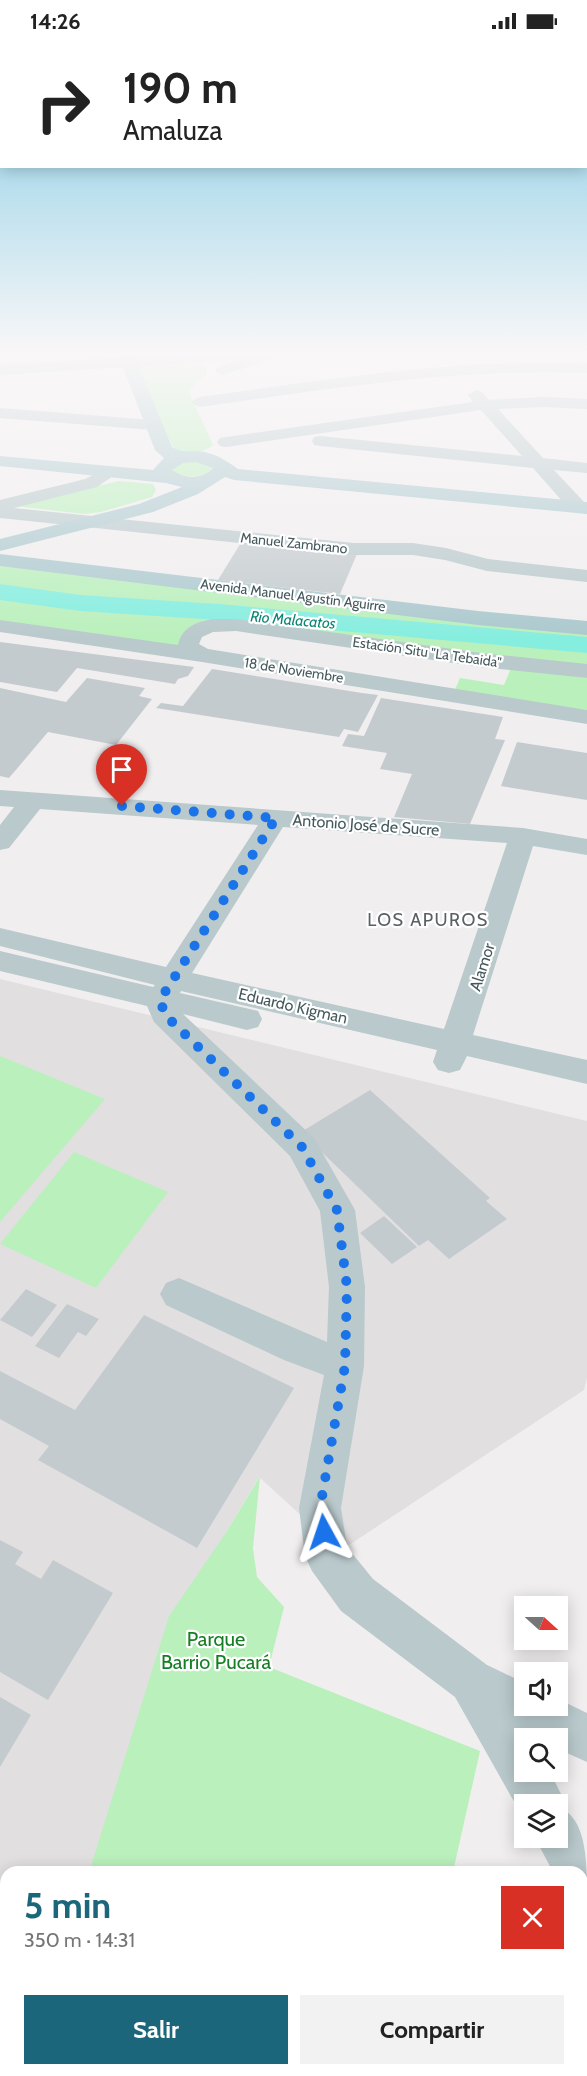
<!DOCTYPE html>
<html lang="es">
<meta charset="utf-8">
<style>
:root{--surface:#fff;--page:#f2f2f2;--text:#222;--muted:#767676;--accent:#1b667a}
body{margin:0;font-family:Cabin,sans-serif;background:var(--page);color:var(--text);height:100vh;display:flex;flex-direction:column;font-size:22px;white-space:nowrap}
*{box-sizing:border-box;margin:0}
p{font-size:20px;color:var(--muted)}
.icon{flex:none;width:33px;height:33px;fill:none;stroke:currentColor;stroke-width:2;stroke-linecap:round;stroke-linejoin:round}
.map{position:relative;flex:1;overflow:hidden}
.drawer{position:absolute;left:0px;top:1824px;width:588px;height:210px;display:flex;flex-direction:column;background:var(--surface);border-radius:18px 18px 0 0;box-shadow:0 3px 15px #0003}
.drawer>*{flex:none}
.top-card{position:absolute;left:0px;top:0px;width:588px;height:126px;box-shadow:0 3px 15px #0003;background:#fff;color:var(--text);overflow:hidden}
.needle{width:39px;rotate:111deg}
.controls{position:absolute;left:514px;top:1554px;display:grid;gap:12px}
.controls a{display:grid;place-items:center;width:54px;height:54px;border-radius:0px;background:var(--surface);box-shadow:0 3px 15px #0003;font-size:30px}
.pin{position:absolute;display:grid;place-items:center;width:51px;height:51px;color:#fff;margin:-62px -26px;border-radius:50% 50% 50% 0;rotate:-45deg;box-shadow:0 0 6px #0007}
.pin .icon{rotate:45deg}
.me{position:absolute;width:66px;margin:-33px;rotate:355deg;stroke-linejoin:round;filter:drop-shadow(0 0 4px #0008)}
.turn{display:flex;align-items:center;gap:21px;height:126px;padding:0 24px;font-size:27px}
.turn .icon{width:78px;height:78px;stroke-width:2.5}
.turn b{display:block;font-size:42px;line-height:51px}
.round{display:grid;place-items:center;flex:none;width:63px;height:63px;border-radius:0px;background:var(--page)}
.overview{display:flex;align-items:center;justify-content:space-between;height:102px;padding:0 24px}
h1{font-size:36px;font-weight:700;line-height:45px;color:var(--accent)}
.button{display:flex;gap:12px;margin-top:auto;padding:12px 24px}
.button a{flex:1;height:69px;border-radius:0px;background:var(--accent);color:#fff;font-size:24px;font-weight:700;line-height:69px;text-align:center}
.button a+a{background:var(--page);color:var(--text)}
.status{display:flex;justify-content:space-between;align-items:center;height:42px;padding:0 30px;background:var(--surface);direction:ltr}
.status svg{height:16px;fill:currentColor}
.map>svg:first-child{display:block}
.education{fill:#e2dfe1}
.green{fill:#baf0bc}
.lines{fill:none;stroke-linecap:round;stroke-linejoin:round}
.river{fill:#86eedf;fill-rule:evenodd}
.building{fill:#c4cbce}
.minor{fill:#b9c9cc;fill-rule:evenodd}
.major{fill:#acc9ce;fill-rule:evenodd}
.route{stroke:#1a73e8;stroke-width:10;stroke-dasharray:0 18}
.labels{text-anchor:middle;dominant-baseline:central;stroke-width:4.5;stroke-linejoin:round;paint-order:stroke}
.far-street-label{font-size:14px;fill:#45595c;stroke:#fff}
.far-water-label{font-size:15px;font-style:italic;fill:#0a8573;stroke:#fff}
.street-label{font-size:16px;fill:#45595c;stroke:#fff}
.neighbourhood-label{font-size:18px;letter-spacing:1.5px;fill:#5a6163;stroke:#fff}
.near-park-label{font-size:20px;fill:#147f23;stroke:#fff}
</style>
<div class="status"><b>14:26</b><svg viewBox="0 0 49 12"><path d="M0 12V9h3v3zM5 12V6h3v6zM10 12V3h3v9zM15 12V0h3v12zM26 1h20v11H26zM47 4h2v5h-2z"/></svg></div>
<div class="map">
<svg width="587" height="2034" viewBox="0 0 587 2034">
<rect width="100%" height="100%" fill="#f1eeef"/>
<!-- education -->
<g class="education">
<path d="M0,313H102L99,320L0,325Z"/>
<path d="M0,937L587,1079V1336L584,1348L340,1509L259,1435L225,1492L109,1770L89,1830H6V2028H23L21,2034H0Z"/>
</g>
<!-- green -->
<g class="green">
<path d="M190,320L207,325V332L196,340L189,350L213,403C201,413 189,410 175,408L157,376L139,324Z"/>
<path d="M190,418L212,424V427C201,438 185,435 171,429L172,424Z"/>
<path d="M119,439L153,442L156,448L152,455L101,470L84,472L15,464Z"/>
<path d="M0,518L587,586V629L205,585L188,605L0,584Z"/>
<path d="M511,626L587,636V668L454,650L460,636L504,643Z"/>
<path d="M0,1014L105,1057L0,1180Z"/>
<path d="M74,1110L168,1150L96,1246L0,1202Z"/>
<path d="M260,1434L253,1506L257,1535L284,1565L269,1625L480,1709L453,1830H89L169,1574L225,1492Z"/>
<path d="M23,2028H320L318,2034H21Z"/>
<path d="M333,2028H408L407,2034H347Z"/>
</g>
<g class="lines">
<!-- river -->
<path class="river" d="M0,542L80,553L219,562L587,595V611L219,578L80,569L0,558Z"/>
</g>
<!-- building -->
<g class="building">
<path d="M242,499L357,512L340,552L218,538Z"/>
<path d="M0,600L194,625L188,634L178,637L175,642L77,626L57,650L0,640Z"/>
<path d="M212,627L362,651L378,653L358,690L344,687L339,695L156,666L161,661L183,664Z"/>
<path d="M87,636L145,646L139,654L152,657L116,703L48,690L9,736L0,734V646L66,660Z"/>
<path d="M381,656L503,675L495,697L505,698L470,782L394,775L412,732L380,727L387,711L342,704L348,692L364,694Z"/>
<path d="M517,700L587,711V758L501,744Z"/>
<path d="M370,1048L490,1156L486,1159L507,1177L449,1217L428,1198L419,1204L301,1090Z"/>
<path d="M384,1174L417,1205L392,1222L360,1191Z"/>
<path d="M26,1247L57,1263L32,1295L0,1278Z"/>
<path d="M67,1262L99,1277L86,1294L78,1290L59,1316L35,1304Z"/>
<path d="M144,1273L294,1346L197,1506L38,1418L49,1404L0,1377V1329L75,1368Z"/>
<path d="M0,1498L23,1510L15,1522L41,1537L53,1518L113,1551L48,1658L0,1630Z"/>
<path d="M0,1655L31,1673L0,1725Z"/>
<path d="M582,2001L587,2003V2034H475L476,2028H582Z"/>
</g>
<g class="lines">
<!-- minor -->
<g class="minor">
<path d="M164,313H277L275,316L223,333L218,331L215,328L218,325L236,318L0,333V323Z"/>
<path d="M540,320L587,321V331C456,326 328,347 199,365L191,360L199,355C312,340 425,322 540,320Z"/>
<path d="M476,348L482,350L489,358L543,355L587,357V367L543,365L498,367L543,416L587,421V431L554,428L585,461L587,465L585,469H571L533,426L320,404L314,403L312,399L314,395L320,394L522,414L481,368L226,405L220,404L217,400L220,396L226,395L473,360L468,353Z"/>
<path d="M0,366L153,378L161,383L153,388L0,376Z"/>
<path d="M110,425L116,426L119,430L97,445L14,466L354,501H413L446,506L488,517L587,528V540L487,529L445,518L413,513H354L0,476V458L85,437Z"/>
<path d="M213,577H236L481,611L587,622V636L481,625L236,589L213,590L202,595L199,602L208,607L587,668V682L202,620L0,590V578L178,603C182,585 196,580 213,577Z"/>
<path d="M0,748L523,786L587,797V813L533,804L473,993L587,1018V1042L467,1014L460,1028L449,1031L438,1028L433,1020L437,1008L181,949L180,951L258,969L262,977L258,985L247,988L183,972L314,1096L355,1168L365,1245L364,1324L341,1466L347,1505L373,1537L487,1623L525,1641V1664H558V1657L587,1671V1720L558,1707V1696H538L528,1692L531,1696H525V1730H550L566,1762L564,1768C587,1781 587,1824 587,1853L582,1855V1830H553L535,1796H558V1762H525V1779L455,1655L341,1569L312,1529L305,1514L299,1466L324,1333L284,1318L166,1263L160,1252L166,1241L179,1236L327,1300L329,1245L320,1169L290,1114L154,980L147,964L0,929V909L153,945L155,943L0,904V886L166,925L258,783L40,767L9,806L0,808V783L14,765L0,764ZM283,785L507,801L444,987L192,931Z"/>
</g>
<!-- major -->
<g class="major">
<path d="M118,313H134L172,405C182,412 192,408 204,410C218,413 227,419 238,427L587,460V472L234,438L225,435L198,452L153,470L0,509V497L139,462L182,445L166,441L0,424V414L153,428L164,416L155,408ZM196,420L213,426C202,438 185,437 172,428L183,421Z"/>
<path d="M0,512L478,569L587,579V593L478,583L0,524Z"/>
</g>
</g>
<!-- sky -->
<linearGradient id="sky" x2="0" y2="1"><stop stop-color="#81cbe4"/><stop offset="0.52" stop-color="#f9f7f8"/><stop offset="1" stop-color="#f9f7f8" stop-opacity="0"/></linearGradient>
<rect width="587" height="598" fill="url(#sky)"/>
<g class="lines">
<!-- route -->
<path class="route" d="M122,764L276,776L160,958L165,973L302,1105L337,1168L347,1245L345,1324L320,1466L324,1490"/>
</g>
<g class="labels">
<!-- far-street labels -->
<g class="far-street-label">
<text transform="translate(294 501) rotate(6)">Manuel Zambrano</text>
<text transform="translate(293 553) rotate(7)">Avenida Manuel Agustín Aguirre</text>
<text transform="translate(427 610) rotate(8)">Estación Situ "La Tebaida"</text>
<text transform="translate(294 628) rotate(9)">18 de Noviembre</text>
</g>
<!-- far-water labels -->
<g class="far-water-label">
<text transform="translate(293 578) rotate(5)">Rio Malacatos</text>
</g>
<!-- street labels -->
<g class="street-label">
<text transform="translate(366 783) rotate(4)">Antonio José de Sucre</text>
<text transform="translate(482 925) rotate(-72)">Alamor</text>
<text transform="translate(293 964) rotate(13)">Eduardo Kigman</text>
</g>
<!-- neighbourhood labels -->
<g class="neighbourhood-label">
<text x="428" y="878">LOS APUROS</text>
</g>
<!-- near-park labels -->
<g class="near-park-label">
<text x="216" y="1597">Parque<tspan x="216" dy="23">Barrio Pucará</tspan></text>
</g>
</g>
</svg>
<div class="controls">
<a><svg class="needle" viewBox="-14 -14 28 28"><path d="M0-13l5 13h-10z" fill="#e53935"/><path d="M0 13l5-13h-10z" fill="#767676"/></svg></a>
<a><svg class="icon" aria-label="sound" viewBox="0 0 24 24"><path d="M4 9h4l5-4v14l-5-4H4zM17 9q2 3 0 6"/></svg></a>
<a><svg class="icon" aria-label="search" viewBox="0 0 24 24"><circle cx="10" cy="10" r="6"/><path d="M15 15l6 6"/></svg></a>
<a><svg class="icon" aria-label="layers" viewBox="0 0 24 24"><path d="M12 4l9 5-9 5-9-5zM3 14l9 5 9-5"/></svg></a>
</div>
<div class="pin" style="left:122px;top:764px;background:#d93025"><svg class="icon" aria-label="arrive" viewBox="0 0 24 24"><path d="M6 21V4h12l-3 4 3 4H6"/></svg></div>
<svg class="me" style="left:324px;top:1490px" viewBox="-20 -20 40 40"><path d="M0-17L14 15 0 8-14 15z" fill="#1a73e8" stroke="#fff" stroke-width="4"/></svg>
<div class="top-card">
<div class="turn"><svg class="icon" aria-label="right" viewBox="0 0 24 24"><path d="M7 20v-9h11M14 6l5 5-5 5"/></svg><div><b>190 m</b>Amaluza</div></div>
</div>
<section class="drawer">
<div class="overview"><div><h1>5 min</h1><p>350 m · 14:31</p></div><a class="round" style="background:#d93025;color:#fff"><svg class="icon" aria-label="close" viewBox="0 0 24 24"><path d="M6 6l12 12M18 6L6 18"/></svg></a></div>
<div class="button"><a>Salir</a><a>Compartir</a></div>
</section>
</div>
